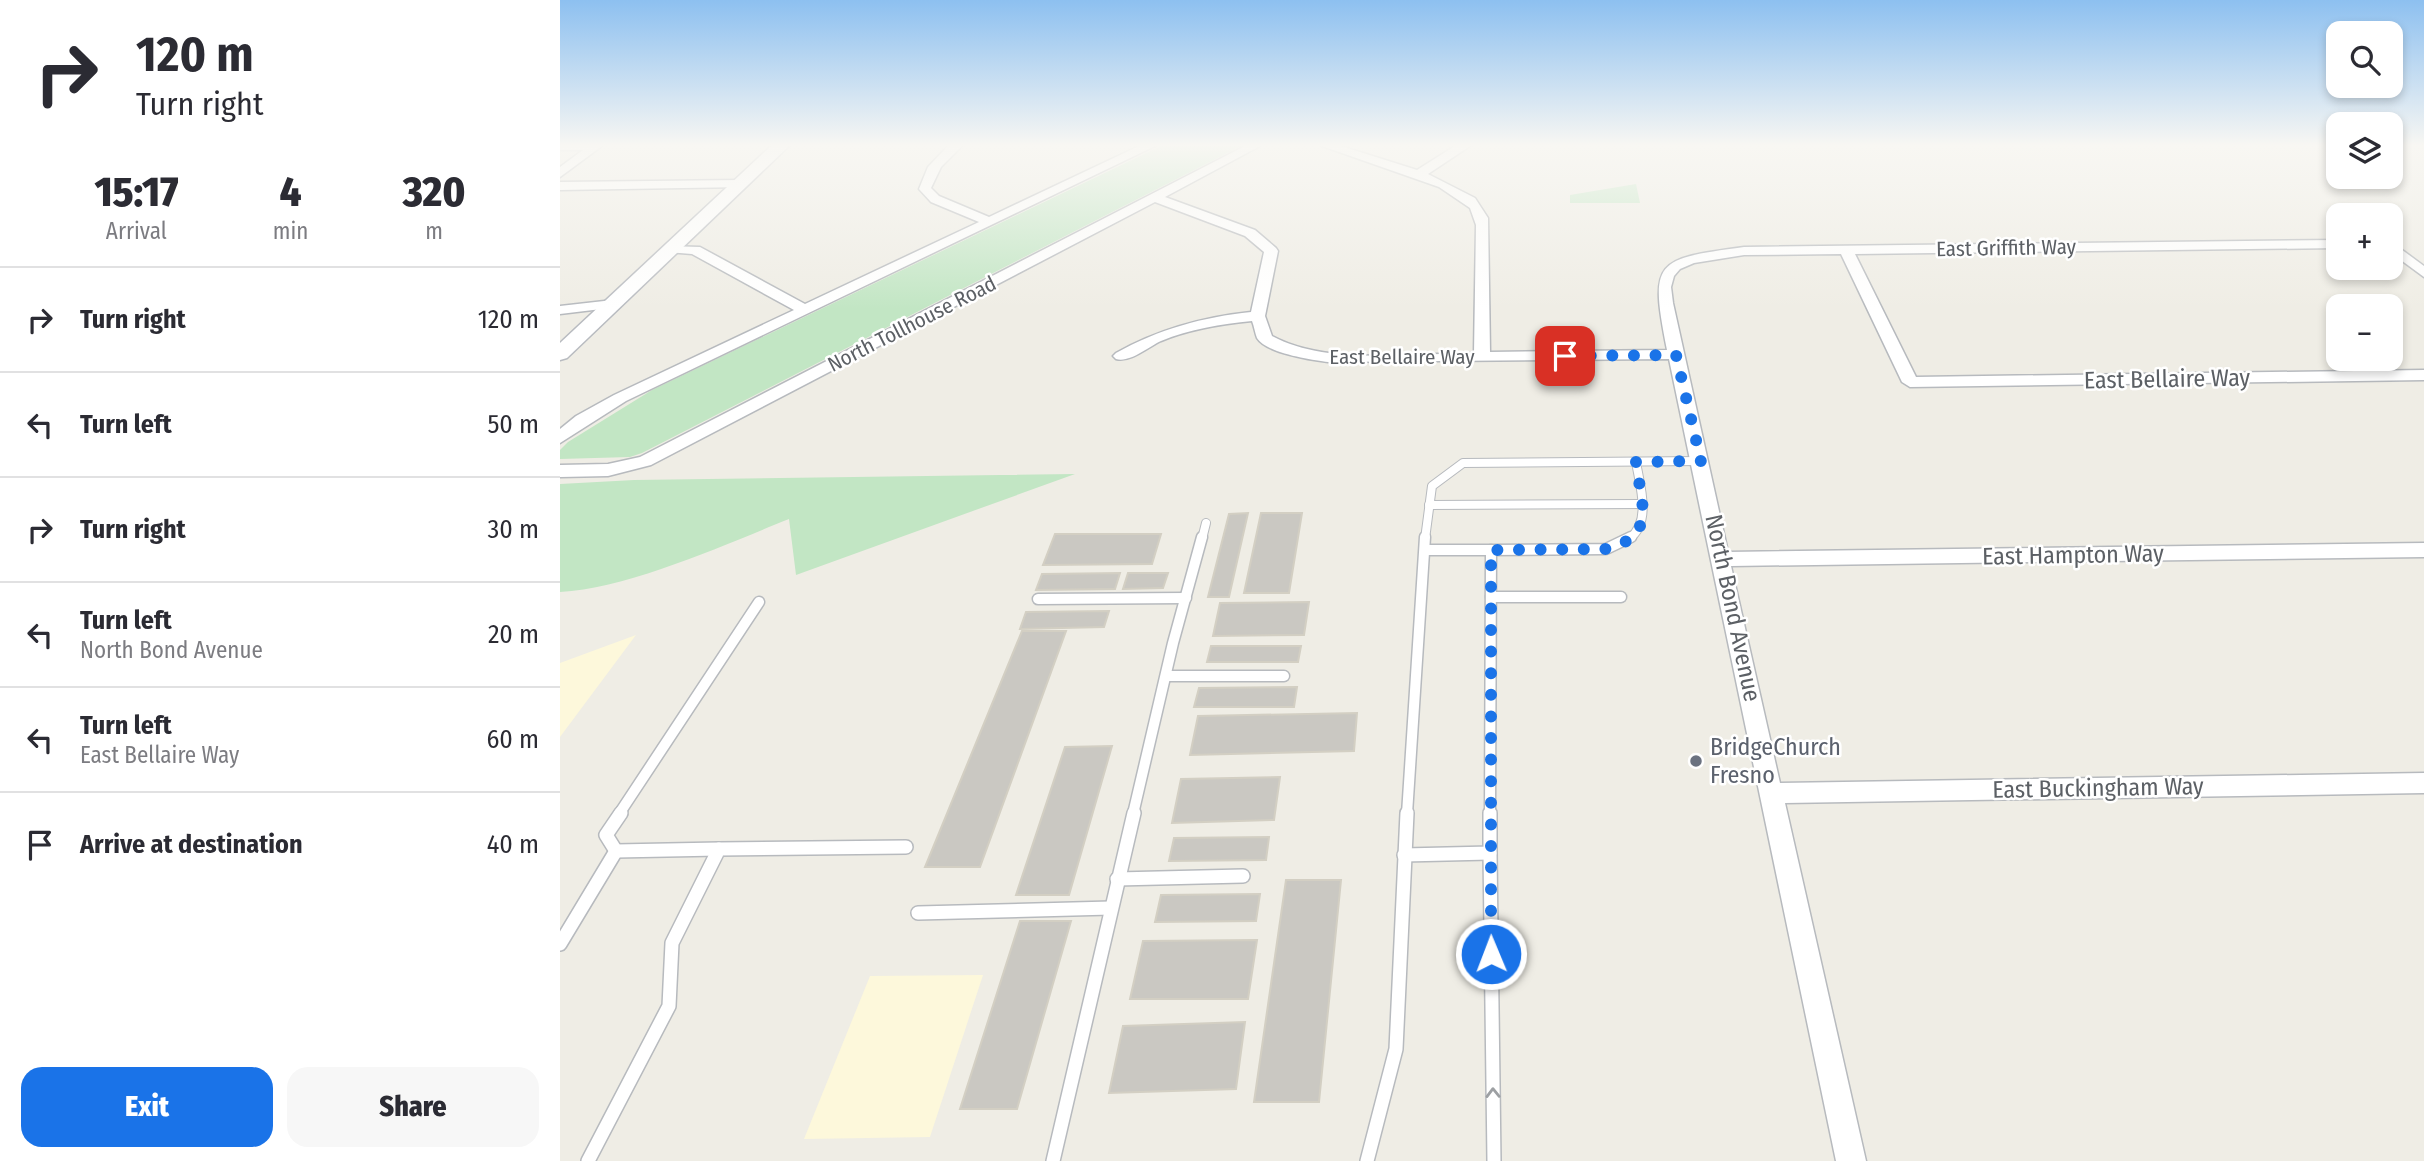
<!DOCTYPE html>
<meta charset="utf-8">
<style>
:root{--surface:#fff;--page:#f7f7f7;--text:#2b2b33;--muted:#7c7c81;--line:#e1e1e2;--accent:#1a73e8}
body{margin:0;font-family:"Fira Sans Condensed",sans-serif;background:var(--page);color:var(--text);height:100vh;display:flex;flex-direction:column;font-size:26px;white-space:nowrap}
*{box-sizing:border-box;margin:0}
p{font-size:23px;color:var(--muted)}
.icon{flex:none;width:38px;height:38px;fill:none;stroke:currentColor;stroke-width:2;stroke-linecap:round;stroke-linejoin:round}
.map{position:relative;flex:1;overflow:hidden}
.sheet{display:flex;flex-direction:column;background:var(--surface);width:560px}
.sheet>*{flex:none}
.banner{background:#fff;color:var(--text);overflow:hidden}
.buttons{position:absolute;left:1766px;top:21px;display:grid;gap:14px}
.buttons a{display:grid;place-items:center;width:77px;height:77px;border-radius:14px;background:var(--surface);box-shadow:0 4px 10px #0003;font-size:35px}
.pin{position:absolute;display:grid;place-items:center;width:60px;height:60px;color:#fff;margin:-30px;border-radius:14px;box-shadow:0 4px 10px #0006}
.me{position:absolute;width:77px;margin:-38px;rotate:359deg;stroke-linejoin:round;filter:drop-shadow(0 0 5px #0008)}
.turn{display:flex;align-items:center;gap:24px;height:147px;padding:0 21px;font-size:32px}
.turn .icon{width:91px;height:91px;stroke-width:2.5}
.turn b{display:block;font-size:49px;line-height:60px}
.eta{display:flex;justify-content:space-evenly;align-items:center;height:119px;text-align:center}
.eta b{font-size:42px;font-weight:800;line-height:49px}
.primary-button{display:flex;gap:14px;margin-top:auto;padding:14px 21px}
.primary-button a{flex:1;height:80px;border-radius:21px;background:var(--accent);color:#fff;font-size:28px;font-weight:800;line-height:80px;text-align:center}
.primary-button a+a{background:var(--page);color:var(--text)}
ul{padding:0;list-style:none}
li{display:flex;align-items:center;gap:21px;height:105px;padding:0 21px;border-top:2px solid var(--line)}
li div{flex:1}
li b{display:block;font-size:26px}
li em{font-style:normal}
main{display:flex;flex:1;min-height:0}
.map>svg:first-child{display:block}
.commercial{fill:#fdf8db}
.green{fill:#c2e6c4}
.building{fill:#cac8c2;stroke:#d3cfc3;stroke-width:2}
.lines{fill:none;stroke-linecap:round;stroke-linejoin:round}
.lane-far2-casing{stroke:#b7babe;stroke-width:10}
.lane-far1-casing{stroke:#b7babe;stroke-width:13}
.lane-casing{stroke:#b7babe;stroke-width:16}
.street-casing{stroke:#b7babe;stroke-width:3}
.secondary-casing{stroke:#b8bbc0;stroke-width:3}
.lane-far2{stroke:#fff;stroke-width:8}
.lane-far1{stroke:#fff;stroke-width:10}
.lane{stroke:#fff;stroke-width:13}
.street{fill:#fff;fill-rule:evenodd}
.secondary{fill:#fff;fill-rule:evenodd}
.oneway{stroke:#9da0a3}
.route{stroke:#1a73e8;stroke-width:12;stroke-dasharray:0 21.6}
.worship-dot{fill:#6b7280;stroke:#fff;stroke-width:2.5}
.labels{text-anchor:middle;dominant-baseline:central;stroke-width:5;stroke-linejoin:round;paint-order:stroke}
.far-street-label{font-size:21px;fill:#5c6065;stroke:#fff}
.street-label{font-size:24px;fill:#5c6065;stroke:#fff}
.worship-label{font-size:24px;fill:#5b616d;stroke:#fff;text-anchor:start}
</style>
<main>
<section class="sheet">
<div class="banner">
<div class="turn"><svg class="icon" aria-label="right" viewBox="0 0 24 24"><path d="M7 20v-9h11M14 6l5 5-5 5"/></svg><div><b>120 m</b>Turn right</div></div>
</div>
<div class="eta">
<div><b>15:17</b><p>Arrival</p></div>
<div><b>4</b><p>min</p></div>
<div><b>320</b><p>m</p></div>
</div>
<ul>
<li><svg class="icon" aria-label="right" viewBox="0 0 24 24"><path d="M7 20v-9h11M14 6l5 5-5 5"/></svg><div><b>Turn right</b></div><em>120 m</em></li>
<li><svg class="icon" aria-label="left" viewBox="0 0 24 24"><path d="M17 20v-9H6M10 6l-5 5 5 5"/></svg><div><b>Turn left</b></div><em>50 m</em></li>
<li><svg class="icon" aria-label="right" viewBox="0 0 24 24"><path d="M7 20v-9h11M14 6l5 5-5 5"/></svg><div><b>Turn right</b></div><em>30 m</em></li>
<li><svg class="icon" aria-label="left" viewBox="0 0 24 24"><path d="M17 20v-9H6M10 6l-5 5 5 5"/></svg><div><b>Turn left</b><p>North Bond Avenue</p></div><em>20 m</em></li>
<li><svg class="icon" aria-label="left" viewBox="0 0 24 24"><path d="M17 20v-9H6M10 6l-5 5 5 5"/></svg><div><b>Turn left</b><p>East Bellaire Way</p></div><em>60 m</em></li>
<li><svg class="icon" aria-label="arrive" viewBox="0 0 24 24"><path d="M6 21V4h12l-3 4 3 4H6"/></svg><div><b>Arrive at destination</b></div><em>40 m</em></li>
</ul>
<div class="primary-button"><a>Exit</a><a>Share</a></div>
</section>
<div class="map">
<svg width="1864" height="1161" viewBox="0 0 1864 1161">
<rect width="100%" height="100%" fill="#efede5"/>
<!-- commercial -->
<g class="commercial">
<path d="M76,635L0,737V663Z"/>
<path d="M423,975L370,1137L244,1139L310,976Z"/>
</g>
<!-- green -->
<g class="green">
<path d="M601,146H681L82,453L70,457L0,459V450L8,442L92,390Z"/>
<path d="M1076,184L1080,203H1010V195Z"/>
<path d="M515,474L236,575L229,519C164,545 69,588 0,592V484L74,480Z"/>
</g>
<!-- building -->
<g class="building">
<path d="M688,513L669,597H648L669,514Z"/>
<path d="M701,513H742L729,593H684Z"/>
<path d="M495,534H601L592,564L483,565Z"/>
<path d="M560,573L555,589L476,590L482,574Z"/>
<path d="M568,573H608L603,588L563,589Z"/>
<path d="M749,602L744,635L653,636L660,603Z"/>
<path d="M549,611L544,627L460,629L466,612Z"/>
<path d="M462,631H506L420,867H365Z"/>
<path d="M651,646H741L738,662H647Z"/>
<path d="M737,687L734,707H634L639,688Z"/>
<path d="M797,713L794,751L630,755L638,716Z"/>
<path d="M552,746L509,895H456L505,747Z"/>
<path d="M720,777L714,820L612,823L621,779Z"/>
<path d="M709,837L706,860L609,861L614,838Z"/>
<path d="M726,880H781L759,1102H694Z"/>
<path d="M700,894L696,921L595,922L601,895Z"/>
<path d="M460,921H511L457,1109H400Z"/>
<path d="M697,940L688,999H570L583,941Z"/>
<path d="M685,1022L676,1089L549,1093L563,1026Z"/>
</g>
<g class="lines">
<defs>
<g id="lane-far2">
<path d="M869,505L1081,504"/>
<path d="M642,539L646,523"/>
<path d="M865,539L872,486L903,463L1141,461"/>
<path d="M1069,539C1092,522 1080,486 1076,462"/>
</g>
<g id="lane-far1">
<path d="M865,550H931"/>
<path d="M931,597H1061"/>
<path d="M478,599L626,598"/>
<path d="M606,676H724"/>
<path d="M59,814L199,602"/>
<path d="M573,814L613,643L642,537"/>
<path d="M847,814L865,537"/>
<path d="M930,814L931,550L1046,549L1071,537"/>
</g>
<g id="lane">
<path d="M61,813L46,835L56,851L159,849"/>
<path d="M930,853L934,1161"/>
<path d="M844,855L930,853V813"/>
<path d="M557,879L683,876"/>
<path d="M358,913L551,908"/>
<path d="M0,944L56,851"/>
<path d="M28,1161L109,1006L112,943L159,849L346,847"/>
<path d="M493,1161L574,813"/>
<path d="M807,1161L836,1049L847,813"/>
</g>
<g id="street">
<path d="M0,146H42L0,177V167L23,150H0Z"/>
<path d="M388,146H402L381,167L371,188L379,196L429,217L579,146H595L66,401L0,443V429L16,416L54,395L234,310L132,254L107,252V246L140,247L245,304L419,222L371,202L359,189L368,167Z"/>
<path d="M685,146H700L605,197L695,230L716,248L718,251L705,316L712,336C767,366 853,353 914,353L916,225L910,208L879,187L762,146H781L857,170L895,146H910L868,174L915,198L928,218L930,352L1107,350C1089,260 1095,259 1184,247L1778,240V248L1295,254L1356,377L1864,370V380L1350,387L1342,382L1281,254L1184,255L1134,263L1120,269L1114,276L1111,287L1113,303L1168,552L1864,543V557L1171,566L1220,783L1864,773V793L1225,803L1306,1161H1276L1109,359L768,362C751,360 706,353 697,338C695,333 694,326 692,321C661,324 630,329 601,341C588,347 570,363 556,359L553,356L556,353C599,329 643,317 691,312L704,252L685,236L595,202L91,465L48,476L0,477V465L48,464L80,457Z"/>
<path d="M181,180L187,184L185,187L0,190V182Z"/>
<path d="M1830,241L1864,266V277L1830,252Z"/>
<path d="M53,300L60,304L58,307L0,314V306Z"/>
</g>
<path id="secondary" d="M211,146H229L7,358L0,360V343Z"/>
</defs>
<!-- lane-far2 casing -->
<use href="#lane-far2" class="lane-far2-casing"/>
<!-- lane-far1 casing -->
<use href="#lane-far1" class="lane-far1-casing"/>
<!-- lane casing -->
<use href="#lane" class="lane-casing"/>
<!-- street casing -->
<use href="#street" class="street-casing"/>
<!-- secondary casing -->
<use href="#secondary" class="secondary-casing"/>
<!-- lane-far2 -->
<use href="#lane-far2" class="lane-far2"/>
<!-- lane-far1 -->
<use href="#lane-far1" class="lane-far1"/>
<!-- lane -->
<use href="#lane" class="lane"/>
<!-- street -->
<use href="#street" class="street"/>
<!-- secondary -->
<use href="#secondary" class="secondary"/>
</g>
<!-- one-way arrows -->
<defs><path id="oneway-chevron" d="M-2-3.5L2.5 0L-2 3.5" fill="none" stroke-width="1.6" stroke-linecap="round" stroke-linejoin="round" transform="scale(1.75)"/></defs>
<use class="oneway" href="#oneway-chevron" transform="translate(933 1093) rotate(-91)"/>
<!-- sky -->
<linearGradient id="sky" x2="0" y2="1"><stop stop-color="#8dc0f0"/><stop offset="0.47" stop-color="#f8f7f3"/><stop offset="1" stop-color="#f8f7f3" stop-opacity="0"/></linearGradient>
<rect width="1864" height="309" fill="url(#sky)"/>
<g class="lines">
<!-- route -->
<path class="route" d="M931,954V550L1046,549C1098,536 1081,504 1076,462L1141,461L1116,355L1005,356"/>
</g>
<!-- markers -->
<circle class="worship-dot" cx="1136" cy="761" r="7"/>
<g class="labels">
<!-- far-street labels -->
<g class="far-street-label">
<text transform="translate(1446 248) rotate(-1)">East Griffith Way</text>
<text transform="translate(352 324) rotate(-27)">North Tollhouse Road</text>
<text x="842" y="357">East Bellaire Way</text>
</g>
<!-- street labels -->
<g class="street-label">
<text transform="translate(1607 379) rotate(-1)">East Bellaire Way</text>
<text transform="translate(1513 555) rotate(-1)">East Hampton Way</text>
<text transform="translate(1173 608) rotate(78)">North Bond Avenue</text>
<text transform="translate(1538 788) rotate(-1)">East Buckingham Way</text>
</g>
<!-- worship labels -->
<g class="worship-label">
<text x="1150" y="747">BridgeChurch<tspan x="1150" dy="28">Fresno</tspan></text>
</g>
</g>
</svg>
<div class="buttons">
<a><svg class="icon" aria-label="search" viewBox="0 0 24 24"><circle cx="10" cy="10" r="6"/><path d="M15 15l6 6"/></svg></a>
<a><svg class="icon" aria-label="layers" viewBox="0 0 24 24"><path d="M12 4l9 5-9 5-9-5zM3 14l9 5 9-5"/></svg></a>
<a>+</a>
<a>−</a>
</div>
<div class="pin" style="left:1005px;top:356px;background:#d93025"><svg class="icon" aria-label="arrive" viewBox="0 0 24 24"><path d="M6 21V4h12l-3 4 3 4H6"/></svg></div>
<svg class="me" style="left:931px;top:954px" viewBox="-20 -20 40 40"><circle r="17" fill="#1a73e8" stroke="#fff" stroke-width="3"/><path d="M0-11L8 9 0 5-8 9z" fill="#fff"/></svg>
</div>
</main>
